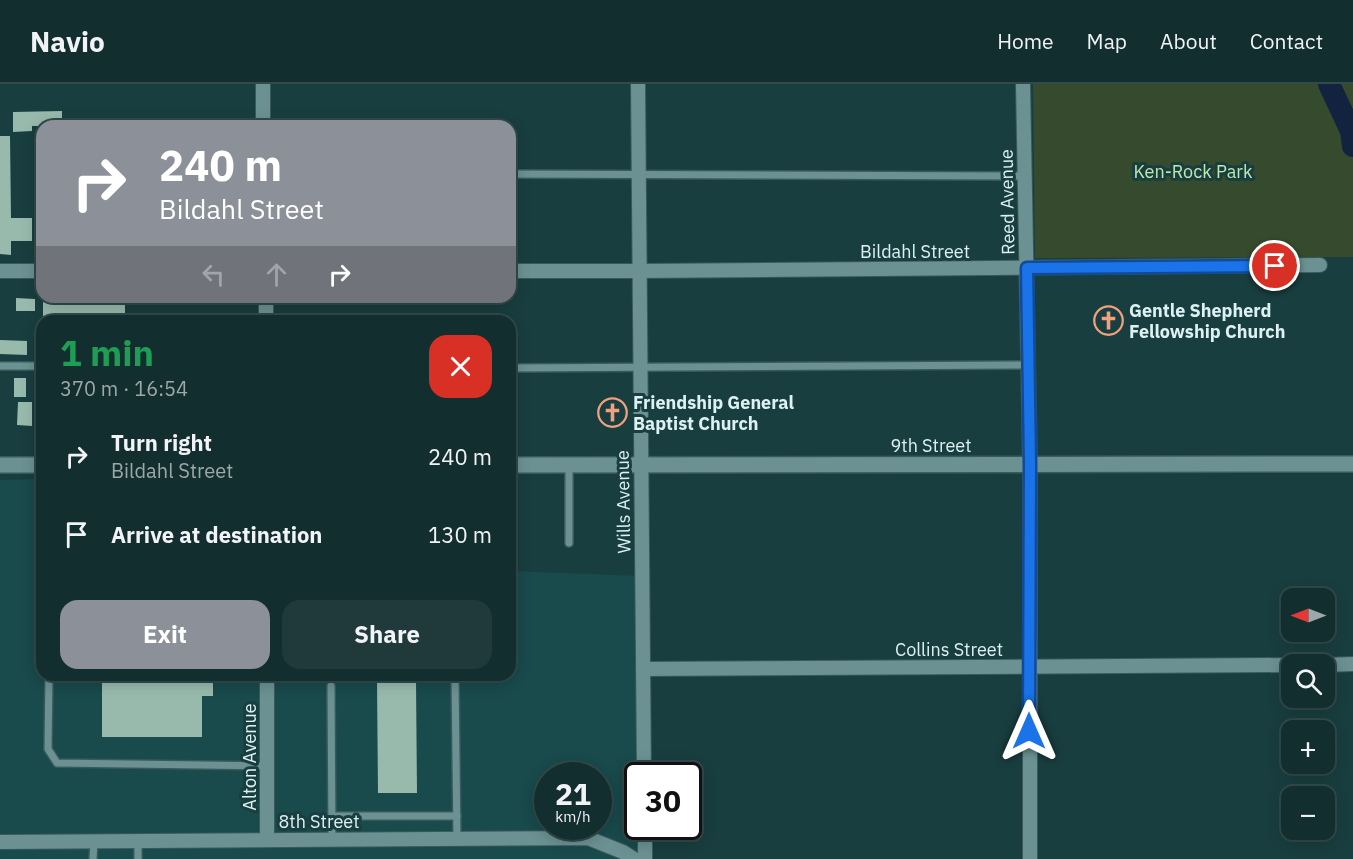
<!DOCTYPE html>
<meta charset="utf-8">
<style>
:root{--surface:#132e2f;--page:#203a3b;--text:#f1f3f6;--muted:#9da8aa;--line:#324a4b;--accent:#8c9099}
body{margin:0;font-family:"IBM Plex Sans",sans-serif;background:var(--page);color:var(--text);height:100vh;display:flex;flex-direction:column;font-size:22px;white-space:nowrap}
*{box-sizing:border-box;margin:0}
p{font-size:20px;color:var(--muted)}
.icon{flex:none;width:33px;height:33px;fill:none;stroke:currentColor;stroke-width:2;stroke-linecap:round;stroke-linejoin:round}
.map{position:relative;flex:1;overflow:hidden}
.sheet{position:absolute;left:36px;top:231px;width:480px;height:366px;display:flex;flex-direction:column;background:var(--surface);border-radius:18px;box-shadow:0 3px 15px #0003,0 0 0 2px var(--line)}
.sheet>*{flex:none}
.banner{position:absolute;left:36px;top:36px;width:480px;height:183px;border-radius:18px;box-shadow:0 3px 15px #0003,0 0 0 2px var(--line);background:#8c9099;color:#fff;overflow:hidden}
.needle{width:39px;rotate:270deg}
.fabs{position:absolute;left:1281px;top:504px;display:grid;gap:12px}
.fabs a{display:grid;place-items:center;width:54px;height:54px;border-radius:12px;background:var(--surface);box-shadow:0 3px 15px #0003,0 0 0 2px var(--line);font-size:30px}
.speed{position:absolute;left:534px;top:678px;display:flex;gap:12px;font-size:30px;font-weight:700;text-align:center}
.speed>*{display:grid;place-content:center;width:78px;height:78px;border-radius:50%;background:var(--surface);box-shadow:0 3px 15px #0003,0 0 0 2px var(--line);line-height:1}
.speed small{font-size:15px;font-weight:400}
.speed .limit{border:3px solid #111;border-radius:9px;background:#fff;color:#111}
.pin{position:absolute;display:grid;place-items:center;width:51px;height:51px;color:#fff;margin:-26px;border:3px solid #fff;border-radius:50%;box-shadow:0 2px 6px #0007}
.me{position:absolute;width:66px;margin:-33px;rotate:0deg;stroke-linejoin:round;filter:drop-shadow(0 0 4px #0008)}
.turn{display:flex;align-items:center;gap:21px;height:126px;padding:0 24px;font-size:27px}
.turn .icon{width:78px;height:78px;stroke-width:2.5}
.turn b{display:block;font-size:42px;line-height:51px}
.lanes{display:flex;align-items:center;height:57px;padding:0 24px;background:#0003;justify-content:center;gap:30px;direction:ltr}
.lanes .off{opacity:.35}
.round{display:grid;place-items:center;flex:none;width:63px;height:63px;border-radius:18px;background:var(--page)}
.summary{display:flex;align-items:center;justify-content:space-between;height:102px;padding:0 24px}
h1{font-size:36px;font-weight:800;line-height:45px;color:#1e9e55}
.button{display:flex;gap:12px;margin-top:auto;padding:12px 24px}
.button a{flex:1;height:69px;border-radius:18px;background:var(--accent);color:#fff;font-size:24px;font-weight:800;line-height:69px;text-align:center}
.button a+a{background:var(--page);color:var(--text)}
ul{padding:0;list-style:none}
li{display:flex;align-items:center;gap:18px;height:78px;padding:0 24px}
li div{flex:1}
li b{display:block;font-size:22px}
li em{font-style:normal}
header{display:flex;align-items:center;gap:36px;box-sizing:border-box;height:84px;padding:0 30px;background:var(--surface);border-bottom:2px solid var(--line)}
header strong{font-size:28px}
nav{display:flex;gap:33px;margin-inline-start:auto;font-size:21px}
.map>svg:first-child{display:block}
.built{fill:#194a4c;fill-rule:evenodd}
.green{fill:#364b2d}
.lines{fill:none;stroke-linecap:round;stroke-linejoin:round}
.river{stroke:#11233e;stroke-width:22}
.building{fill:#98baac}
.service-casing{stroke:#395a5b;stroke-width:10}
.minor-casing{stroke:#395a5b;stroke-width:16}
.tertiary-casing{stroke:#395a5b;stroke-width:18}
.service{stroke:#6b9192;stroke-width:7}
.minor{stroke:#6b9192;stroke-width:14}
.tertiary{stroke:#6b9192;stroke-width:15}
.route-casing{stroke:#114b97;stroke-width:15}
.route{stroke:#1a73e8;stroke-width:10}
.labels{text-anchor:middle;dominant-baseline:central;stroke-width:6;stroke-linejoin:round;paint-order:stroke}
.park-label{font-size:18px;fill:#c0e8af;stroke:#193e3f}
.street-label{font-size:18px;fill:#ddf1f2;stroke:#193e3f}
.poi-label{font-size:18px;font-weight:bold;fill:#ddf1f2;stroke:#193e3f;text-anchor:start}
</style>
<header>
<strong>Navio</strong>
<nav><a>Home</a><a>Map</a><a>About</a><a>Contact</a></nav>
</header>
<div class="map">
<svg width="1353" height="775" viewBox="0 0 1353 775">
<rect width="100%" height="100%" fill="#193e3f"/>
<!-- built -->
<path class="built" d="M42,395V591H510V487L642,492L637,775H0V396ZM548,692H598V742H548Z"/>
<!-- green -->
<path class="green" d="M1033,0H1353V173L1035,174Z"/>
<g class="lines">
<!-- river -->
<path class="river" d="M1329,0L1351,47L1353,62"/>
</g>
<!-- building -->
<g class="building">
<path d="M62,27V42H32V47L13,48V28Z"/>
<path d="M0,52H10L11,134H32V157H11V171L0,170Z"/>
<path d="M76,213H92V218H125V237H43V218L76,219Z"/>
<path d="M16,214L35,215V227H16Z"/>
<path d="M0,256L27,257V271L0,270Z"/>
<rect x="14" y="294" width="12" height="19"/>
<path d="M18,318H32V342L17,341Z"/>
<path d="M102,591H213V612H202V653H102Z"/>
<path d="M377,597H416L417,709H378Z"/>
</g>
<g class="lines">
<defs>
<g id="service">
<path d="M510,90L1025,92"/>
<path d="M0,282H42"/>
<path d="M510,284L1029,281"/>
<path d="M569,459V380"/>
<path d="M49,591L48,665L57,679L267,682"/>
<path d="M455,594L457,755"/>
<path d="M331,602L332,755"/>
<path d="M332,732H457"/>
<path d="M138,757V775"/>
<path d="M93,775L94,757"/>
</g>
<g id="minor">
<path d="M263,0V42"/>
<path d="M638,0L644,692"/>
<path d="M1023,0L1030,380V775"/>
<path d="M0,187H42"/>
<path d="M510,187H639L1320,181"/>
<path d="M266,213V237"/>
<path d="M1324,581L1353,580"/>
<path d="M643,585L1292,581"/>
<path d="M645,742V775"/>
<path d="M267,756V591"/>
<path d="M0,758L588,754L623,768L634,775"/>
</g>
<g id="tertiary">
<path d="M0,381H42"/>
<path d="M510,381L1353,380"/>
</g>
</defs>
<!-- service casing -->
<use href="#service" class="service-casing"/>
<!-- minor casing -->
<use href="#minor" class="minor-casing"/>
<!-- tertiary casing -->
<use href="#tertiary" class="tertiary-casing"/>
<!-- service -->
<use href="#service" class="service"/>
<!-- minor -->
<use href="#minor" class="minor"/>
<!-- tertiary -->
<use href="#tertiary" class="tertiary"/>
</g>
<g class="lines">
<defs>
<path id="route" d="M1029,647L1030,380L1027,184L1275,182"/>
</defs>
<!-- route casing -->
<use href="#route" class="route-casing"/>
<!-- route -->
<use href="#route" class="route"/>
</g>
<!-- icons -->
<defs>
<symbol id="church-ring" viewBox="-11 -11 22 22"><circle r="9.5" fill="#193e3f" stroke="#f1a17d" stroke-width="1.5"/><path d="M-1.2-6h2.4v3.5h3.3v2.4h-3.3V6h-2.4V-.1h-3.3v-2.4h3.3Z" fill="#f1a17d"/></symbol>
</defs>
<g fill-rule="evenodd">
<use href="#church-ring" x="1092" y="220" width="33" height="33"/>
<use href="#church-ring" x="596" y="312" width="33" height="33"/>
</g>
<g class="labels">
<!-- park labels -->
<g class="park-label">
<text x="1193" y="87">Ken-Rock Park</text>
</g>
<!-- street labels -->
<g class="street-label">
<text transform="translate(1007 118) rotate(-91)">Reed Avenue</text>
<text x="915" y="167">Bildahl Street</text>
<text x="931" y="361">9th Street</text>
<text transform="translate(623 418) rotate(-91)">Wills Avenue</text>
<text x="949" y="565">Collins Street</text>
<text transform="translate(249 673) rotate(-90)">Alton Avenue</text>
<text x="319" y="737">8th Street</text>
</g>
<!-- poi labels -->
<g class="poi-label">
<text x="1129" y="226">Gentle Shepherd<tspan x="1129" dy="21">Fellowship Church</tspan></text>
<text x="633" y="318">Friendship General<tspan x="633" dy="21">Baptist Church</tspan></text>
</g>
</g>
</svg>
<div class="fabs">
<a><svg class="needle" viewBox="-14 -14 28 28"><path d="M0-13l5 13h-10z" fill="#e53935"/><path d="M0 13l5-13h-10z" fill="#9da8aa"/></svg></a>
<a><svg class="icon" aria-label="search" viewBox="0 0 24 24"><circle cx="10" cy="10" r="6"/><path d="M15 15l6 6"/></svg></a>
<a>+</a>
<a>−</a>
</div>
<div class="speed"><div>21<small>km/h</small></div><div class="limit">30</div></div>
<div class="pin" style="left:1275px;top:182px;background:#d93025"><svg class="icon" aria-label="arrive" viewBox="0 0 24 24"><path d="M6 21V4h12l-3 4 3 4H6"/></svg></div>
<svg class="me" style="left:1029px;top:647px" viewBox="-20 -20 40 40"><path d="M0-17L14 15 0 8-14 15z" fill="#1a73e8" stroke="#fff" stroke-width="4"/></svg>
<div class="banner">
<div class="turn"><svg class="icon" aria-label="right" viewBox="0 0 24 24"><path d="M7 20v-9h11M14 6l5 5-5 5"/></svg><div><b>240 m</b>Bildahl Street</div></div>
<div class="lanes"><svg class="icon off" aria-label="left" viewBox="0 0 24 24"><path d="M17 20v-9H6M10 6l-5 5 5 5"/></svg><svg class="icon off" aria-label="ahead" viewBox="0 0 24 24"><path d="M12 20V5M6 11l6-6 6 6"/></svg><svg class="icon" aria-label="right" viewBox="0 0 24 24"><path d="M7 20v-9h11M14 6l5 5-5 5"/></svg></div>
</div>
<section class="sheet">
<div class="summary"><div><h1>1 min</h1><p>370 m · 16:54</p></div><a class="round" style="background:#d93025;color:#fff"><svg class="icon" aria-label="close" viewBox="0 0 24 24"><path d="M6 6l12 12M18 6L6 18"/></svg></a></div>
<ul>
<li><svg class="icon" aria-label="right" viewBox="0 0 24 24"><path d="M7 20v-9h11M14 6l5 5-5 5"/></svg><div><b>Turn right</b><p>Bildahl Street</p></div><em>240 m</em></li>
<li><svg class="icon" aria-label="arrive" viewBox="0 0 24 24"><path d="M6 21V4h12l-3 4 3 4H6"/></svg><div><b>Arrive at destination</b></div><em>130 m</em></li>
</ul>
<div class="button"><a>Exit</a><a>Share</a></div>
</section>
</div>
